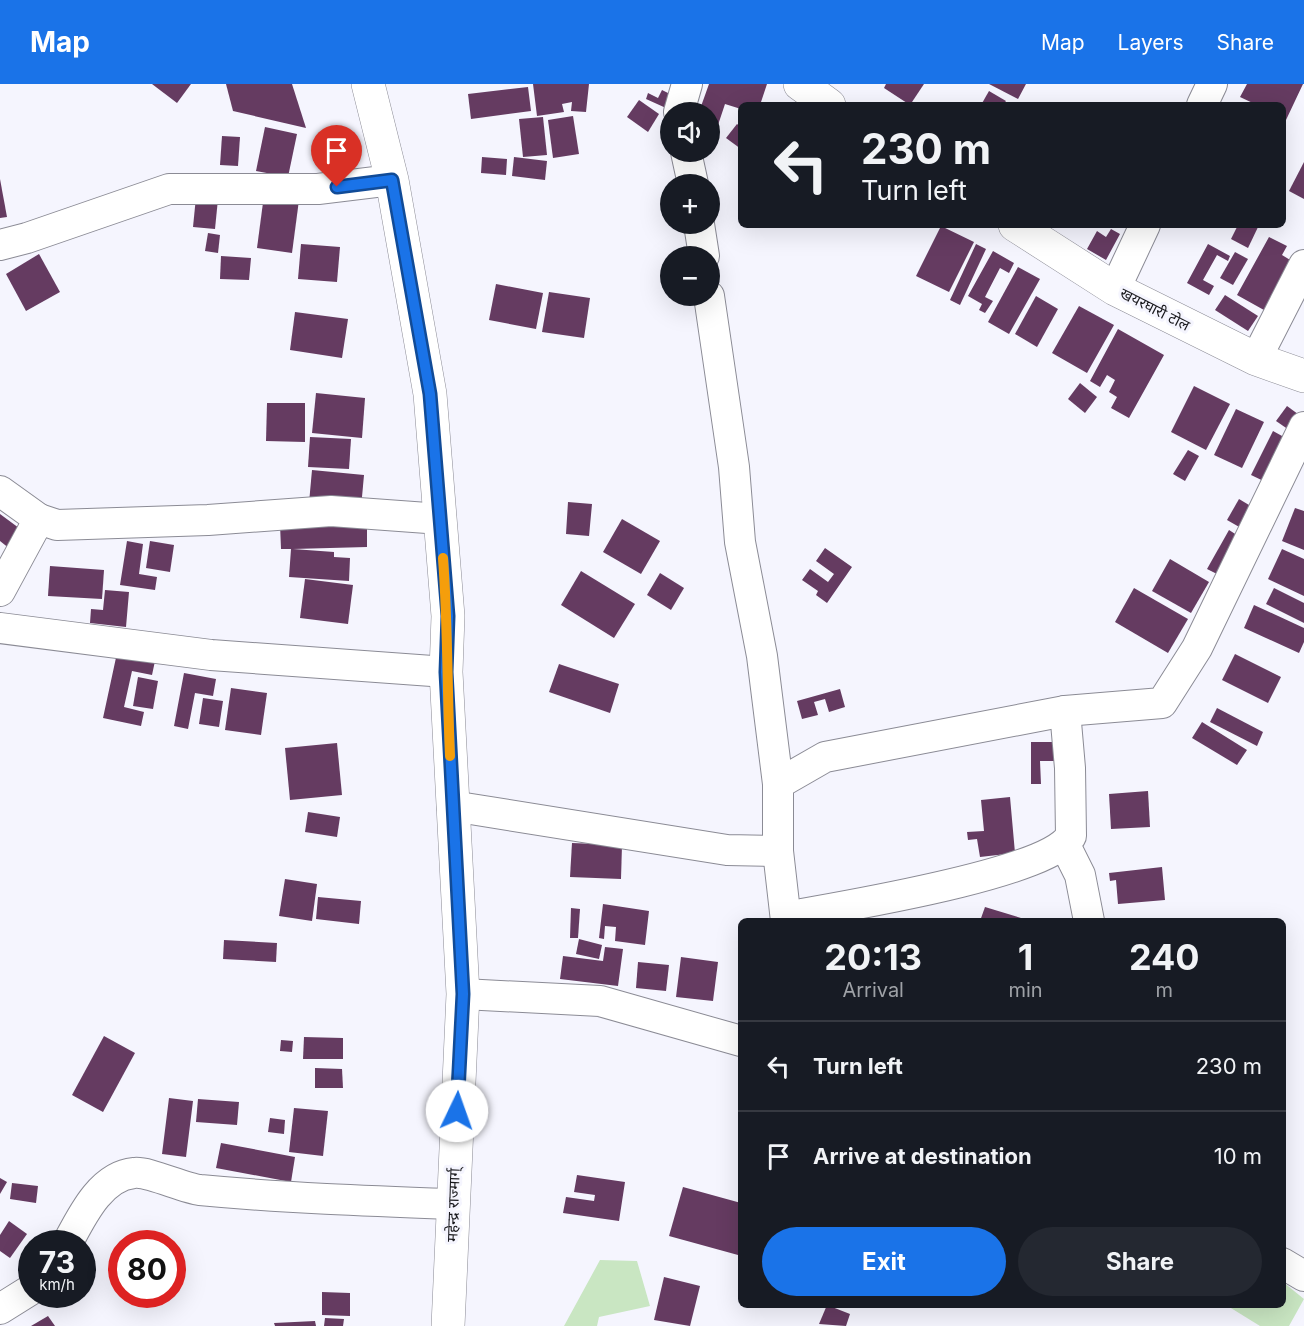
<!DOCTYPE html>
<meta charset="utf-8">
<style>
:root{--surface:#171b24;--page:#242831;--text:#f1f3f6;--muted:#9ea1a6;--line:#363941;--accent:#1a73e8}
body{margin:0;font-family:Inter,"Noto Sans Devanagari",sans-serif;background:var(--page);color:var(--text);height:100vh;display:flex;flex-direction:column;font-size:22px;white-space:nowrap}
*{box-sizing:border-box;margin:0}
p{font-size:20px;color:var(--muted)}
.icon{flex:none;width:33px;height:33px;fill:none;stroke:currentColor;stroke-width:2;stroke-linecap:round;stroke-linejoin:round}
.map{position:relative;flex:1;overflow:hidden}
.panel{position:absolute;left:738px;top:834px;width:548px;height:390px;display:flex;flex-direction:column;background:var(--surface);border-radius:9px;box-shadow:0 6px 24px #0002}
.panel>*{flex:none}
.top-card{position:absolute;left:738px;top:18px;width:548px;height:126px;border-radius:9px;box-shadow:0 6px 24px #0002;background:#171b24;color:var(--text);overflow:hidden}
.controls{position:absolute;left:660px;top:18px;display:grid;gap:12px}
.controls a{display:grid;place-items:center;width:60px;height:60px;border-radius:50%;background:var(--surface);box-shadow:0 6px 24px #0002;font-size:30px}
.speed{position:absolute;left:18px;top:1146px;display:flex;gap:12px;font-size:30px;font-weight:700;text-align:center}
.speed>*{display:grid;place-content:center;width:78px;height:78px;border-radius:50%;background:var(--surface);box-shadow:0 6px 24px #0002;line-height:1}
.speed small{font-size:15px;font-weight:400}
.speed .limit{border:9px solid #d22;background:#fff;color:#111}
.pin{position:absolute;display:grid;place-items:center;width:51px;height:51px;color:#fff;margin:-62px -26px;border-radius:50% 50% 50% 0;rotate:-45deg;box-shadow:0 0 6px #0007}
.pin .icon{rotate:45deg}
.me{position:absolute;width:66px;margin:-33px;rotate:3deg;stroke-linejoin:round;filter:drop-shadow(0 0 4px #0008)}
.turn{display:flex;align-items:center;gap:21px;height:126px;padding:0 24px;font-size:27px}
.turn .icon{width:78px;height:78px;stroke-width:2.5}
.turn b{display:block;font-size:42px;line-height:51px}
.eta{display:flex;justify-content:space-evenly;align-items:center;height:102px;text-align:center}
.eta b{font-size:36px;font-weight:700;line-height:42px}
.button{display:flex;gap:12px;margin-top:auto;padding:12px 24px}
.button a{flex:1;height:69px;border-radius:36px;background:var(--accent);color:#fff;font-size:24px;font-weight:700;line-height:69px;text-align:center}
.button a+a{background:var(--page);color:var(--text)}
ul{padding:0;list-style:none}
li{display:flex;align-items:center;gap:18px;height:90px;padding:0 24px;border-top:2px solid var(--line)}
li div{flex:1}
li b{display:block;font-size:22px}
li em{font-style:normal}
header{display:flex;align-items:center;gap:36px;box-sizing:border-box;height:84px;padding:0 30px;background:var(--accent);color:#fff}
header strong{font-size:28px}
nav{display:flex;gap:33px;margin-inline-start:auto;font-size:21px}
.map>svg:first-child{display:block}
.green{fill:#c9e6c2}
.building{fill:#653b61}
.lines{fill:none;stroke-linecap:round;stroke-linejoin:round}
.minor-casing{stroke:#8b8b95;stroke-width:32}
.tertiary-casing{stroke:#8b8b95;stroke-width:34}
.trunk-casing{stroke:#8b8b95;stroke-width:34}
.minor{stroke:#fff;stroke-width:30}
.tertiary{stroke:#fff;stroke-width:33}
.trunk{stroke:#fff;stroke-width:33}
.route-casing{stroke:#114b97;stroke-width:15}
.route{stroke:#1a73e8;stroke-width:10}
.slow{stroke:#f59e0b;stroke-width:10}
.labels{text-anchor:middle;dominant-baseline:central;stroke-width:6;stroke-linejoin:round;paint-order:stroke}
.street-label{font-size:15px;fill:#17171b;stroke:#f5f5fe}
</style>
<header>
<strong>Map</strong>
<nav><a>Map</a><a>Layers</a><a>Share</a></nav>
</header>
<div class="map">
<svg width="1304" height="1242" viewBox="0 0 1304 1242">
<rect width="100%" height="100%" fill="#f5f5fe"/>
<!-- green -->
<g class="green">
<path d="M600,1176L637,1177L650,1222L599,1233L597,1242H564Z"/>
<path d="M1283,1198L1304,1215L1289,1242H1260L1226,1221H1282Z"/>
</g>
<!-- building -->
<g class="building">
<path d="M152,0H191L177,19Z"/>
<path d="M226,0H292L306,44L233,27Z"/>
<path d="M533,0H589L586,28L571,27L572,18L562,20L564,28L537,32Z"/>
<path d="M709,0H767L760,21H741V25L725,20L716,47L710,45V28H699Z"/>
<path d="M886,0H924L910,21L884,4Z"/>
<path d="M989,0H1026L1018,15Z"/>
<path d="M1247,0H1303L1286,36L1282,34V21H1257L1240,13Z"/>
<path d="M528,3L531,27L471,35L468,10Z"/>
<path d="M662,6L672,11L666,24L646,15L648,9L658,14Z"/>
<path d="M989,7L1006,17L1003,21H981Z"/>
<path d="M639,16L659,30L648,48L627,33Z"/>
<path d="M573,32L579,70L553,74L548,36Z"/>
<path d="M543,33L547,71L523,73L519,35Z"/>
<path d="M737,40L741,43V65L726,54Z"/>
<path d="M265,43L297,50L288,93L256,87Z"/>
<path d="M222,52L240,53L238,82L220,81Z"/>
<path d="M482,73L507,75L506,91L481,89Z"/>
<path d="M514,73L547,77L545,96L512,92Z"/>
<path d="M1304,78V115L1289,107Z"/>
<path d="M0,95L7,133L0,134Z"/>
<path d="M264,111L299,116L292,169L257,164Z"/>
<path d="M196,113L218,115L215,145L193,143Z"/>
<path d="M1238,141H1259L1248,164L1231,155Z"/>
<path d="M941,142L974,158L949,208L916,192Z"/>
<path d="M1111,145L1120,150L1106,176L1087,165L1097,147L1106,153Z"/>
<path d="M208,149L220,151L218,169L205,167Z"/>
<path d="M1269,153L1287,162L1282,171L1300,182L1273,231L1237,211Z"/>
<path d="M301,160L340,163L337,198L298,195Z"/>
<path d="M976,160L986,165L960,221L950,216Z"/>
<path d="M1208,160L1230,172L1228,177L1217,171L1203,196L1214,202L1209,211L1187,199Z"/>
<path d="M993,167L1014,179L1009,189L1000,184L985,213L993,217L985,229L979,226L982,220L968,212Z"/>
<path d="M1235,168L1248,175L1233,201L1220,194Z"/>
<path d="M39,170L60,208L26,227L6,190Z"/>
<path d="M221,172L251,174L249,196L220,195Z"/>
<path d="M1018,183L1040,195L1009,250L988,238Z"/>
<path d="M496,200L543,209L536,245L489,236Z"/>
<path d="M549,208L590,214L584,254L542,248Z"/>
<path d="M1225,211L1258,232L1248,247L1215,226Z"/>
<path d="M1036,212L1058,225L1037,263L1015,250Z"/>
<path d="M1079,222L1114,241L1087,289L1052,269Z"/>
<path d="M295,228L348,235L342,274L290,266Z"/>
<path d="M1118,245L1164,271L1129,334L1111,324L1117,313L1109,308L1115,296L1107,291L1100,303L1090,297Z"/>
<path d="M1080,299L1097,313L1085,329L1068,315Z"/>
<path d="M1194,302L1230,320L1206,366L1171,348Z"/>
<path d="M316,309L365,314L362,354L312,349Z"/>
<path d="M267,319H305V358L266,357Z"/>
<path d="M1287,322L1302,333L1292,348L1276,337Z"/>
<path d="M1236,325L1264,338L1242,384L1214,371Z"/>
<path d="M1273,347L1293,358L1272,401L1251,391Z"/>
<path d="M310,353L351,355L349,385L308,383Z"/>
<path d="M1188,366L1199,372L1185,397L1173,390Z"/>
<path d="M312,386L364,391L361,424L309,419Z"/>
<path d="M1239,415L1254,424L1241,444L1227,436Z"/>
<path d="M568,418L592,420L589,452L566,450Z"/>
<path d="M1295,424L1304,427V466L1282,457Z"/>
<path d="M0,430L23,447L10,465L0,457Z"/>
<path d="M622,435L660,457L641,490L603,468Z"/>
<path d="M367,438V463L293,465L334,468V473L350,474L349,497L289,493L291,465H281L280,440Z"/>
<path d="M1229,446L1240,453L1219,491L1207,485Z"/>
<path d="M127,457L143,460L139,490L157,493L155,506L120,501Z"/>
<path d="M150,457L174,461L170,488L146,484Z"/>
<path d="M825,464L852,483L827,519L816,511L818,507L802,496L810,485L828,498L834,490L816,477Z"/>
<path d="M1282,465L1304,475V512L1268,495Z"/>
<path d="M1170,475L1209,498L1191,529L1152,507Z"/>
<path d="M50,482L104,486L102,515L48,512Z"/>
<path d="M581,487L635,520L614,554L561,521Z"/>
<path d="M660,489L684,504L671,526L647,511Z"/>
<path d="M305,495L353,501L348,540L300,534Z"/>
<path d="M1134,504L1188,535L1168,569L1115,538Z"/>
<path d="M1274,504L1304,519V539L1266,520Z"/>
<path d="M105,506L129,508L126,543L90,539L91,525L103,526Z"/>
<path d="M1254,521L1304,544V558L1299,569L1244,544Z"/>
<path d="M117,569L155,577L152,591L132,587L124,623L144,628L141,642L103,634Z"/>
<path d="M1235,570L1281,593L1268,619L1222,596Z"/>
<path d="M559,580L619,600L610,629L549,608Z"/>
<path d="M184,589L216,595L213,612L195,609L188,645L174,642Z"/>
<path d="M138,593L158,597L153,625L133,622Z"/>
<path d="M231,604L267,609L261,651L225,646Z"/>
<path d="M840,605L845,623L829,628L825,615L814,618L818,631L802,635L797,617Z"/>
<path d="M203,614L223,617L219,643L199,640Z"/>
<path d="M1217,624L1263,648L1257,662L1210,638Z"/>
<path d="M1202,638L1247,666L1237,681L1192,654Z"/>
<path d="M1031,658H1057V677H1040L1041,700H1031Z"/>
<path d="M337,659L342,711L290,716L285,664Z"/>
<path d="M1148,707L1150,743L1111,745L1109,710Z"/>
<path d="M1010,713L1015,769L980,773L977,755L968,756L967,748L984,747L981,716Z"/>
<path d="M308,728L340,733L337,753L305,748Z"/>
<path d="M572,759L622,761L621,795L570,793Z"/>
<path d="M1162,783L1165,816L1118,820L1116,796L1110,797L1109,789Z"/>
<path d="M285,795L317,800L312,837L279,832Z"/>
<path d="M318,813L361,817L359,840L316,835Z"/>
<path d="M603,820L649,827L645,861L615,857L616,843L605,842L604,855L599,854Z"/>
<path d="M985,823L1021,834L1020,837H980Z"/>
<path d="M571,824L580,825L578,854H570Z"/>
<path d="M579,855L602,861L599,875L576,870Z"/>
<path d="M224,856L277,859L276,878L223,875Z"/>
<path d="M605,863L623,865L618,902L560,895L563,872L603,877Z"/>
<path d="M681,873L718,878L713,917L676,913Z"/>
<path d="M638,878L669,881L666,907L636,904Z"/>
<path d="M104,952L135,969L103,1028L72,1011Z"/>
<path d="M304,953L343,954V975H303Z"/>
<path d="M281,956L293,957L292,968L280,967Z"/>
<path d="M315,984L342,985L343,1004H315Z"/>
<path d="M169,1014L193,1017L186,1073L162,1070Z"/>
<path d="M198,1015L239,1018L237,1041L196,1038Z"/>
<path d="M294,1024L328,1027L323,1072L289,1068Z"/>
<path d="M270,1034L285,1036L284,1050L268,1048Z"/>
<path d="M221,1059L295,1073L291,1098L216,1084Z"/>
<path d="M577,1091L625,1098L619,1137L563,1129L566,1113L594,1117L595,1111L574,1108Z"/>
<path d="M0,1094L7,1098L0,1110Z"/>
<path d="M12,1099L38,1102L36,1119L10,1115Z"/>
<path d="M683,1103L741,1119V1159L738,1171L669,1152Z"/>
<path d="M9,1137L27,1150L10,1174L0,1167V1151Z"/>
<path d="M664,1193L700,1202L690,1242L654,1236Z"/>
<path d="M322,1208L350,1209V1232L322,1231Z"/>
<path d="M827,1221L850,1230L846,1242L819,1240Z"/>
<path d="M48,1232L55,1242H31Z"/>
<path d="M325,1234L344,1235L343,1242H324Z"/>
<path d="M315,1237L316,1242H275L274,1239Z"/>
</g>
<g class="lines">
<defs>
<g id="minor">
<path d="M1202,21L1212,0"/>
<path d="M679,28L687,0"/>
<path d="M686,68L693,100"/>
<path d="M699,140L704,172"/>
<path d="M0,161L27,154L169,105H318L392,96"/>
<path d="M1115,205L1145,141"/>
<path d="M1256,275L1304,181"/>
<path d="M0,407L39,435"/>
<path d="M0,507L39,435L57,441L208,436L331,427L441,435"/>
<path d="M0,544L211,571L446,588"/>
<path d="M778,700L825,673L1065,627L1162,619L1197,564L1304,343"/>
<path d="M452,722L727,766L778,767V700L762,572L740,458L734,383L709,212"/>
<path d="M1065,761L1080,791L1089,837"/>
<path d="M778,767L786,837"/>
<path d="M786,833C839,823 1045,791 1071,752L1070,684L1065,627"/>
<path d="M463,910L600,917L741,957"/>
<path d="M67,1160C81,1134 100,1092 134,1089C148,1087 183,1104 200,1106C284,1114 368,1117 452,1120"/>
<path d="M1282,1179L1304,1192"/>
<path d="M0,1225L32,1205"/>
</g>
<g id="tertiary">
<path d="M800,0L829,21"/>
<path d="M1015,141L1115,205L1256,275L1304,292"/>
</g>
<path id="trunk" d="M368,0L392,96L430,310L448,532L446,588L463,910L448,1242"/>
</defs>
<!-- minor casing -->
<use href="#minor" class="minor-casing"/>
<!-- tertiary casing -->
<use href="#tertiary" class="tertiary-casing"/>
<!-- trunk casing -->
<use href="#trunk" class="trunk-casing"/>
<!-- minor -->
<use href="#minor" class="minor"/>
<!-- tertiary -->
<use href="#tertiary" class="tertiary"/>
<!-- trunk -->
<use href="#trunk" class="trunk"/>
</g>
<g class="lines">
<defs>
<path id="route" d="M337,103L392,96L430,310L448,532L446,588L463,910L457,1027"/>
</defs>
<!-- route casing -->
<use href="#route" class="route-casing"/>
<!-- route -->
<use href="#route" class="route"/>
<!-- slow -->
<path class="slow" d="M443,474C448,540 447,606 450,672"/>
</g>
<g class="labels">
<!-- street labels -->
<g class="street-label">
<text transform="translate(1155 225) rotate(27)">खयरघारी टोल</text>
<text transform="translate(453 1121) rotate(-88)">महेन्द्र राज्मार्ग्</text>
</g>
</g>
</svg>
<div class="controls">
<a><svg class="icon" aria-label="sound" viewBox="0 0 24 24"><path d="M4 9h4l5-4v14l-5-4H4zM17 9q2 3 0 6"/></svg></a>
<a>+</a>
<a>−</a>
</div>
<div class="speed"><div>73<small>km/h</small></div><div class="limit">80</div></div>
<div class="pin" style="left:337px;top:103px;background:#d93025"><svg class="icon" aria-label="arrive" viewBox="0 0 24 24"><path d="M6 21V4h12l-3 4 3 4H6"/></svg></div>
<svg class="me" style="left:457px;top:1027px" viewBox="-20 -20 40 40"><circle r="19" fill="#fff"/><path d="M0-13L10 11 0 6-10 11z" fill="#1a73e8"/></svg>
<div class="top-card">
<div class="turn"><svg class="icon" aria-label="left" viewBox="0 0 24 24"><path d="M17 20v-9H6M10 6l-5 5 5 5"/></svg><div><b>230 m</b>Turn left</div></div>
</div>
<section class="panel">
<div class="eta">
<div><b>20:13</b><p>Arrival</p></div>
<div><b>1</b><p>min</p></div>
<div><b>240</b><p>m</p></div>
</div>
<ul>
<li><svg class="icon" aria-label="left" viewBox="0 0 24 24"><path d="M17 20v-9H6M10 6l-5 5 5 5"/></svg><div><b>Turn left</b></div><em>230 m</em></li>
<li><svg class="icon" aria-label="arrive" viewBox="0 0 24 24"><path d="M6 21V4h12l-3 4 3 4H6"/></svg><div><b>Arrive at destination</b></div><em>10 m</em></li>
</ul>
<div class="button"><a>Exit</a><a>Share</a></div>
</section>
</div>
